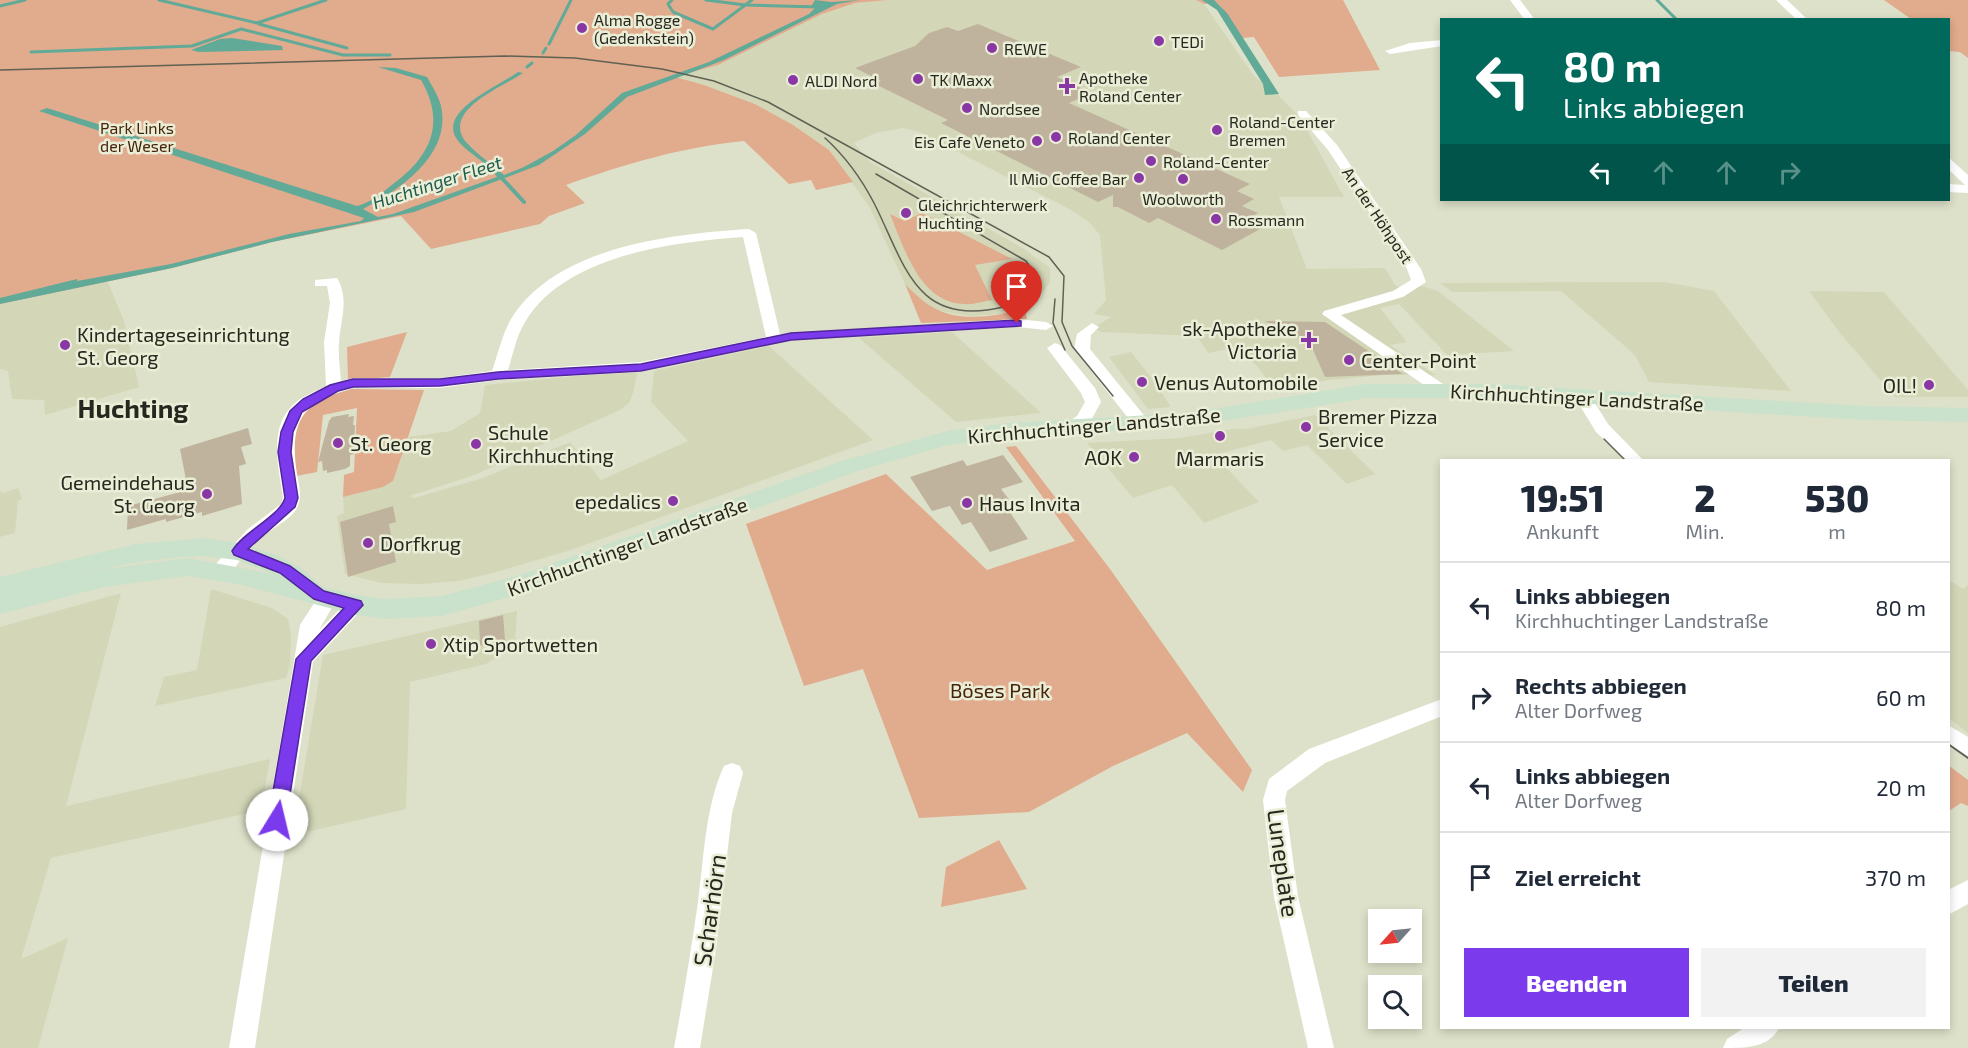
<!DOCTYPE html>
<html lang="de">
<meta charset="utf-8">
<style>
:root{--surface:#fff;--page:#f2f2f3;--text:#1f2937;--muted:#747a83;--line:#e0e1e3;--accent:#7c3aed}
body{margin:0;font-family:"Exo 2",sans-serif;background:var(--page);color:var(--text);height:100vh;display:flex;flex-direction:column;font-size:22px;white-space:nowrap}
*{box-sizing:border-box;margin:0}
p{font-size:20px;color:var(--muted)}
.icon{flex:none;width:33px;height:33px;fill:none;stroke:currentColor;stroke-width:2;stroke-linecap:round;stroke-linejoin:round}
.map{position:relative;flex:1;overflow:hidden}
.side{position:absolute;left:1440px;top:459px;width:510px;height:570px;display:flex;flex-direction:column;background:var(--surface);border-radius:0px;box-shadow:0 3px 9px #0003}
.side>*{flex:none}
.hud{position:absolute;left:1440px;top:18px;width:510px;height:183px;border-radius:0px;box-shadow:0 3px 9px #0003;background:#00695c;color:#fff;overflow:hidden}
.needle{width:39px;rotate:243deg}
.tools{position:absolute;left:1368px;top:909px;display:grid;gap:12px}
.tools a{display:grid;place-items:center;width:54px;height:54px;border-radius:0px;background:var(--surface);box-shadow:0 3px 9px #0003;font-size:30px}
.pin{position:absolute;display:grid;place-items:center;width:51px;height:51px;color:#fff;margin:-62px -26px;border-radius:50% 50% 50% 0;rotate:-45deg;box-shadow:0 0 6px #0007}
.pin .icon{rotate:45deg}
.me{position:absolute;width:66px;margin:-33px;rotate:9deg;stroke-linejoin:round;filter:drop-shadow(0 0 4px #0008)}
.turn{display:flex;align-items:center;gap:21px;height:126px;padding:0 24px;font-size:27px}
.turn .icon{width:78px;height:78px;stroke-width:2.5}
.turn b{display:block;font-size:42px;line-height:51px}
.lanes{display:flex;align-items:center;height:57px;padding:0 24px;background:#0003;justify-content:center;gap:30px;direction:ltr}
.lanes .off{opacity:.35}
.eta{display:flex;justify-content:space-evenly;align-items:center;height:102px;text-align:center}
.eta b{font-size:36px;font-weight:800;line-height:42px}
.cta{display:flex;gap:12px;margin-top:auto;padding:12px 24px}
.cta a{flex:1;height:69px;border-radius:0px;background:var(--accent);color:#fff;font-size:24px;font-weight:800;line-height:69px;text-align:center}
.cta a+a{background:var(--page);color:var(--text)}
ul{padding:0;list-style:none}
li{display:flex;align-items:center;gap:18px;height:90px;padding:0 24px;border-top:2px solid var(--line)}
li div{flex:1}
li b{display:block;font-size:22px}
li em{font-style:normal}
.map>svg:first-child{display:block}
.built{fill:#d3d7b8;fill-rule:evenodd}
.green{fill:#e1ab8d}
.water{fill:#61aa98}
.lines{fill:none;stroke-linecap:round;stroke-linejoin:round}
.stream-far1{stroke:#61aa98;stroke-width:3}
.stream{stroke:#61aa98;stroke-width:4}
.building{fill:#bfb39e}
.street{fill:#fff;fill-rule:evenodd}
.secondary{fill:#cae1cb;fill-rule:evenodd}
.tram-far1{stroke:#5f6153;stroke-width:1.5}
.tram{stroke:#5f6153;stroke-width:2}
.route{fill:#7c3aed;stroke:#51269a;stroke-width:1.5}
.poi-dot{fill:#8a37a6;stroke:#ebeed6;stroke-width:2}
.labels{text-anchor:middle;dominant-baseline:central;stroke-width:5;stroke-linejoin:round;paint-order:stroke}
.far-poi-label{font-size:16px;fill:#26271e;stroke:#ebeed6;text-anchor:start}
.far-park-label{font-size:16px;fill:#47230b;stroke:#ebeed6}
.far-street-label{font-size:16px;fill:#26271e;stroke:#ebeed6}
.far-water-label{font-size:18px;font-style:italic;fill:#1e5a4d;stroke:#ebeed6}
.poi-label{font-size:20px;fill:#26271e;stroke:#ebeed6;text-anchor:start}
.street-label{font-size:20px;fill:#26271e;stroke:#ebeed6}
.park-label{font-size:20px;fill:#47230b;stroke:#ebeed6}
.near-street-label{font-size:24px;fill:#26271e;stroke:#ebeed6}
.district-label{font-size:26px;font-weight:bold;fill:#26271e;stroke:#ebeed6}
</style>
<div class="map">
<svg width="1968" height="1048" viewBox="0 0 1968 1048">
<rect width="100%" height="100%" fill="#dee1c9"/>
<!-- built -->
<g class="built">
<path d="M888,0H1196L1204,4L1254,76L1278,95L1300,117L1344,197H1279L1307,269L1385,268L1395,285L1405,290L1422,286L1438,291L1514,351L1447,355L1399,304L1380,308L1407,342L1390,345L1436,375H1384L1330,380L1275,390L1257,366L1237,347L1208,353L1197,336L1101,332L1093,328L1111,317L1094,314L1106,300L1100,235L1089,222L1071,210L919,132L903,128L876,133L854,143L870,162L1021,247L1050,268V282L1039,298L1020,308L1000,314L970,316L939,311L920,299L905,284L870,208L829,150L793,125L755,104L704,85L673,78L718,65L822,14L855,3ZM891,215L960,235L1011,259L975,265Z"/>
<path d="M107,280L124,321L139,387L45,415L44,400L12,399L8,371L0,369V304Z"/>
<path d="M1627,282H1665L1714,291L1791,391L1649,382L1635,355L1561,291L1452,292L1440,283Z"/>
<path d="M1809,291L1884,292L1968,390V397H1895L1840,333Z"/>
<path d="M952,332L1040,412V413L956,422L859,338Z"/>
<path d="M769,346L873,440L571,550L493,573L459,581L421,584L382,583L345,574L337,516L344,513L343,497L383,487L393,481L408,437L451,431L480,413L485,385L638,370L633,393L629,403L620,410L472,476L409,496L414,498L483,478L570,442L601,480L688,441L651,402L654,371Z"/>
<path d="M1131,352L1153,380L1171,407L1148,409L1109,357Z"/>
<path d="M1315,415L1375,474L1347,484L1307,445L1283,451L1271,440L1214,455L1259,502L1204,523L1172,485L1133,498L1087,443L1180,438L1233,429H1247Z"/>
<path d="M18,488L22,499L18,501L15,533L0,537V491L3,493Z"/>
<path d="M1949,580L1963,589L1968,585V733L1949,718Z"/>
<path d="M211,589L272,608L288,619L291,634L290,665L286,678L155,706L164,677L197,670Z"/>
<path d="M121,593L66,806L270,759L261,810L51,858L21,959L68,938L38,1048H0V627Z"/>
<path d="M517,611L515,645L486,664L410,682L406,809L293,835L323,655Z"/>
</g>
<!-- green -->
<g class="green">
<path d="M0,0H888L855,3L822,14L718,65L675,77L704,85L755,104L793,125L829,150L853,182L816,190L811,180L789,184L744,141C682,147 625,164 566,185L585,203L549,216L540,224L431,249L401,216L272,242L172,268L0,304Z"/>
<path d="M1196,0H1343L1380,70L1279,77L1254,37L1242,38L1220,6L1217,3L1204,4Z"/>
<path d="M1884,0H1968V58L1960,52L1949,51L1948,20L1911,19Z"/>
<path d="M922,213L1012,259L975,265L992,300C984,301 973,305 964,304C920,303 904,248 890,214L905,221Z"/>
<path d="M905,284C915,294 925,304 938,310C961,321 1002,318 1024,306L1027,319L921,323Z"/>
<path d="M407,332L390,377L348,380L347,347Z"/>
<path d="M352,389L424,390L393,481L383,487L343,497L344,475L354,472L357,408L323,415L317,472L296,476C290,420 297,404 352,389Z"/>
<path d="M1016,446L1110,569L1252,770L1243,792L1187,733L1113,766L1029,812L919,818L863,669L804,686L746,524L886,474L987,570L1075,541L1006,447Z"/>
<path d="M1948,765L1968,780V806L1961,803L1949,811Z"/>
<path d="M999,840L1027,889L941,907L946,867Z"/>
</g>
<!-- water -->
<g class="water">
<path d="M815,0L831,2L860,0L837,4L724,60L627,97L585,134L539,165L414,212L272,242L172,268L0,304V298L77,279V281L171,264L289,234L361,221L364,218L39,111L47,108L357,206C370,203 382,193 393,184C431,156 446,123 421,80L378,67L396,68L427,77C432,86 439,97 441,106C452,155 398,191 363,209L378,217L393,214L497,177C489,163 470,155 459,142C433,112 500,86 518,72L523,73C504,86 449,107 462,136C467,147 493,165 504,175L524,167L553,151L576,135L622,93L709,62L809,14L815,8L812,5Z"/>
<path d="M1202,0H1214L1227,13L1279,94L1265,95L1263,84L1217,10Z"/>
<path d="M232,38L282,46L283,50L199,52L191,50L220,39Z"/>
</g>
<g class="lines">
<!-- stream-far1 -->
<g class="stream-far1">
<path d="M159,0L257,23L326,0"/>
<path d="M672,0L668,4L673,12L713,29L752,0"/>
<path d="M706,0L745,5L819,7"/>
<path d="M1657,0L1677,20"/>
<path d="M0,6L25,0"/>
<path d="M259,24L347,48"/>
<path d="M549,44L571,0"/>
<path d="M31,52L192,46L241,29L343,55H390"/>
<path d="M543,53L546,48"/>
<path d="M527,67L532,63"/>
</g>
<!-- stream -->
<path class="stream" d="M499,175L524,202"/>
</g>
<!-- building -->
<g class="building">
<path d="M978,24L1081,67L1057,77L1092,93L1069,103L1250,184L1237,191L1254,199L1242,206L1258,213L1245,220L1262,228L1222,250L1158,218L1149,223L1118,207H1113V195L1098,202L941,123L948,120L875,84L881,81L855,68L915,46L929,33L947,27L958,31Z"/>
<path d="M1265,321L1325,322L1403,374L1325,377L1310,343Z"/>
<path d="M349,414L348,417L354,416L353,425H355L354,454L350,455V466L345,469L327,473V470L323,471L322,461L318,462L329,421L332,417Z"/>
<path d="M248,428L252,444L241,447L246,464L239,466L242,504L202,516V512L166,522V519L127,530L128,506L188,490L180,449Z"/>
<path d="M1003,455L1023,482L1001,489L1011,502L1005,505L1028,539L990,552L971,522L962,525L950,506L932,511L910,477L963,460L967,466Z"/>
<path d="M393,506L396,522L389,524L396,562L348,577L340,522Z"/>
<path d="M503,615L505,640L480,646L479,621Z"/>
</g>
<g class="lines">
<!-- street -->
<g class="street">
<path d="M1510,0H1520L1535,20H1525Z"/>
<path d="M1776,0H1787L1808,20H1797Z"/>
<path d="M1442,40V46L1390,54L1385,51L1410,43Z"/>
<path d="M1298,111H1306L1337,145L1421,269L1426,282L1403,297L1341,315L1446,386L1448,389L1446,392H1434L1322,314L1324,311L1393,291L1411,280L1407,269L1328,150L1298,115Z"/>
<path d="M1948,157L1968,175V193L1948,192V184L1965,185L1948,169Z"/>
<path d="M749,229L756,233L780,334L1017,319L1046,322L1053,326L1046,330L1017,327L791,340L641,372L498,380L440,388H353C301,402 289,422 297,474C299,485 302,496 298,506C292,520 271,528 260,539C248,550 238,564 227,577H213L211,572L213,567L248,529L281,504L283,498C279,470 269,431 290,408C299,397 314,392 326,386L324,342L330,303L327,286H315V280L337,278C350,300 340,320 339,343C338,356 340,368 341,381L353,378H440L492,371C498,354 502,335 511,319C556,246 672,234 749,229ZM743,237L766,337L641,362L508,370C513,354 516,337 525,322C565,255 673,242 743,237Z"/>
<path d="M1092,323L1099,327L1091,335L1090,349L1147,419L1149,423L1147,427H1135L1074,349L1077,334Z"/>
<path d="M1055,343L1060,345L1095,388L1101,402L1089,424L1070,431L1062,426L1077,416L1085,402L1081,393L1047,348Z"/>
<path d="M1582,391L1588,392L1608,424L1643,460H1625L1596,432L1574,396Z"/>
<path d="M327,592L334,594L337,599L319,630L349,600L356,598L363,600L366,605L313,662L255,1048H229L300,625L320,594Z"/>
<path d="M1442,699V716L1325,763L1287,791L1285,800L1298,897L1334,1048H1308L1274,897L1263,800L1269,779L1309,749Z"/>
<path d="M1948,725L1968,737V758L1948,746Z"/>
<path d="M732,763L740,766L743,773L732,813L716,949L700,1048H674C683,999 691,951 698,902C704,858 705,807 724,766Z"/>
<path d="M1968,880V904L1948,915V890Z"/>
<path d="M1744,1028H1779C1769,1048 1745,1048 1723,1048L1727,1039Z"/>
</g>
<!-- secondary -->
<path class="secondary" d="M1367,384H1492L1866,406L1968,408V422L1866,420L1492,398H1367L1187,427L1009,437L948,445L858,471L534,590L442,616L385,619L356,615L242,585L188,576L104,587L0,614V577L135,544L205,538L239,543L279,556L301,568L323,587L356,595L385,599L442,596L520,575L842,461L947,431L1009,423L1187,413ZM205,556L237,560L273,574L188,558L104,569L49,582C101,568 152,557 205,556Z"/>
<!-- tram-far1 -->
<g class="tram-far1">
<path d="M0,70L505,56L575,58L662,69L714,81L768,102L1049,257L1064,276L1062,322L1072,346L1113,396"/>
<path d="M825,138C846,157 861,178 874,203C905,264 915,328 1003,307C1021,303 1034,294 1036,275L1026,261L876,174"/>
<path d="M1055,299L1053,323L1065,350"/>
<path d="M1604,439L1625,460"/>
</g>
<!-- tram -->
<path class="tram" d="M1948,744L1968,758"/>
</g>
<!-- route -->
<path class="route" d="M1017,320L1021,321V326L791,340L641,371L498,379L440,386L353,387L338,391L302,412L293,432L291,452L298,498L295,507L248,549L290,566L324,591L361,601L363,605L311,661L286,820L283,826L277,828L271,826L268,820L296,659L344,608L314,599L280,573L234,555L232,551C244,531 279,517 285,498L278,452L281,432L290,411L303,399L330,385L353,379H440L498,372L641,364L791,333Z"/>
<!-- markers -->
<g class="poi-dot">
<circle cx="582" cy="28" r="6"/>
<circle cx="1159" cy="41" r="6"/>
<circle cx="992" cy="48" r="6"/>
<circle cx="918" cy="79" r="6"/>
<circle cx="793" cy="80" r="6"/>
<path d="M1064 77h6v6h6v6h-6v6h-6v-6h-6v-6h6z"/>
<circle cx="967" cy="108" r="6"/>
<circle cx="1217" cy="130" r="6"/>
<circle cx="1056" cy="137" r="6"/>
<circle cx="1037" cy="141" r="6"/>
<circle cx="1151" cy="161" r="6"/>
<circle cx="1139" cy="178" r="6"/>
<circle cx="1183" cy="179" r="6"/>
<circle cx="906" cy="213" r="6"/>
<circle cx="1216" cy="219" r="6"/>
<path d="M1306 331h6v6h6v6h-6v6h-6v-6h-6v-6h6z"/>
<circle cx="65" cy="345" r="6"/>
<circle cx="1349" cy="360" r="6"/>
<circle cx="1142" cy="382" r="6"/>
<circle cx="1929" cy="385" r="6"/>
<circle cx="1306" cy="427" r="6"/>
<circle cx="1220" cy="436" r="6"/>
<circle cx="338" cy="443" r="6"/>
<circle cx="476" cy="444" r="6"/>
<circle cx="1134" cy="457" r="6"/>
<circle cx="207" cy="494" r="6"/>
<circle cx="673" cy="501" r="6"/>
<circle cx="967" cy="503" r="6"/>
<circle cx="368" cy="543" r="6"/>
<circle cx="431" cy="644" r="6"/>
</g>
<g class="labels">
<!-- far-poi labels -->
<g class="far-poi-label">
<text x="594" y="19">Alma Rogge<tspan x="594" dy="18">(Gedenkstein)</tspan></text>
<text x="1171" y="41">TEDi</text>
<text x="1004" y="48">REWE</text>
<text x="1079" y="77">Apotheke<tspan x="1079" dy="18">Roland Center</tspan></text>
<text x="930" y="79">TK Maxx</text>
<text x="805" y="80">ALDI Nord</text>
<text x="979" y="108">Nordsee</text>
<text x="1229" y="121">Roland-Center<tspan x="1229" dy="18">Bremen</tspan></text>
<text x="1068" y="137">Roland Center</text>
<text x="1025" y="141" text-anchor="end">Eis Cafe Veneto</text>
<text x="1163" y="161">Roland-Center</text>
<text x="1127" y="178" text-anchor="end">Il Mio Coffee Bar</text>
<text x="1183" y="198" text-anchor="middle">Woolworth</text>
<text x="918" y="204">Gleichrichterwerk<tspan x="918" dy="18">Huchting</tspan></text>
<text x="1228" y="219">Rossmann</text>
</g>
<!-- far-park labels -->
<g class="far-park-label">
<text x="137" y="127">Park Links<tspan x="137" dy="18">der Weser</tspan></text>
</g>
<!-- far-street labels -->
<g class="far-street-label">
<text transform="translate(1378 215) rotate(56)">An der Höhpost</text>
</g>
<!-- far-water labels -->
<g class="far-water-label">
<text transform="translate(437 182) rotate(-18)">Huchtinger Fleet</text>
</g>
<!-- poi labels -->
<g class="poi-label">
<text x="1297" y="328" text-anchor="end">sk-Apotheke<tspan x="1297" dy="23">Victoria</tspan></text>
<text x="77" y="334">Kindertageseinrichtung<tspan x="77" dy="23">St. Georg</tspan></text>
<text x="1361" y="360">Center-Point</text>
<text x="1154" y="382">Venus Automobile</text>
<text x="1917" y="385" text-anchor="end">OIL!</text>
<text x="1318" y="416">Bremer Pizza<tspan x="1318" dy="23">Service</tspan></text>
<text x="488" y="432">Schule<tspan x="488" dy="23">Kirchhuchting</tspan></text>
<text x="350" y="443">St. Georg</text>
<text x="1122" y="457" text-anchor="end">AOK</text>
<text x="1220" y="458" text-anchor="middle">Marmaris</text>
<text x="195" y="482" text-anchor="end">Gemeindehaus<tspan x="195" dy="23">St. Georg</tspan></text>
<text x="661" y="501" text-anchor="end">epedalics</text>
<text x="979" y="503">Haus Invita</text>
<text x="380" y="543">Dorfkrug</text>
<text x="443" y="644">Xtip Sportwetten</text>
</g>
<!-- street labels -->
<g class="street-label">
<text transform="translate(1577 397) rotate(3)">Kirchhuchtinger Landstraße</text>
<text transform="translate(1094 425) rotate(-5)">Kirchhuchtinger Landstraße</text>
<text transform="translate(627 546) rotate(-20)">Kirchhuchtinger Landstraße</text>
</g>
<!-- park labels -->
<g class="park-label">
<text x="1000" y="690">Böses Park</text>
</g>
<!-- near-street labels -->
<g class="near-street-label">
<text transform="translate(1284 863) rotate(82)">Luneplate</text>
<text transform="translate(709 910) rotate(-82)">Scharhörn</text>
</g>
<!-- district labels -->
<g class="district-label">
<text x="133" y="407">Huchting</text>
</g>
</g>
</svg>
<div class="tools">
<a><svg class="needle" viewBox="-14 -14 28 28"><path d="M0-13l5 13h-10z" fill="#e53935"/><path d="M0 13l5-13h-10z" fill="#747a83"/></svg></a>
<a><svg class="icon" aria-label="search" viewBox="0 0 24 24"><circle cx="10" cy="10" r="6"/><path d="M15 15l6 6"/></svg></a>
</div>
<div class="pin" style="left:1017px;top:323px;background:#d93025"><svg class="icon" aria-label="arrive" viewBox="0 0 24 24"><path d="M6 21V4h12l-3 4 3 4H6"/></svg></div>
<svg class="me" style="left:277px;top:820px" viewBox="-20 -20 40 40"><circle r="19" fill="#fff"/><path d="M0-13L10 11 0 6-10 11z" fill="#7c3aed"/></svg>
<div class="hud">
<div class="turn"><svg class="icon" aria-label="left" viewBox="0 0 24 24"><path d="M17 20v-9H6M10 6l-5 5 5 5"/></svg><div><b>80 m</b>Links abbiegen</div></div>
<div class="lanes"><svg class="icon" aria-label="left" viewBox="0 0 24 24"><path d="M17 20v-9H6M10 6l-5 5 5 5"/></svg><svg class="icon off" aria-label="ahead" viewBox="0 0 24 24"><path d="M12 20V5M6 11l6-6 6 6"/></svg><svg class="icon off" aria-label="ahead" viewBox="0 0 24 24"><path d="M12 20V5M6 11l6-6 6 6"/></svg><svg class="icon off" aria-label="right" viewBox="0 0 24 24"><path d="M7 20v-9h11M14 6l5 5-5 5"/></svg></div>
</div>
<section class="side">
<div class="eta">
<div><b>19:51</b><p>Ankunft</p></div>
<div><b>2</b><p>Min.</p></div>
<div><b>530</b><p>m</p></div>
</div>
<ul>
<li><svg class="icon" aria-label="left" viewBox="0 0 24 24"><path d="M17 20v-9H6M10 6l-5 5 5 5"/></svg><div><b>Links abbiegen</b><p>Kirchhuchtinger Landstraße</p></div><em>80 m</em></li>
<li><svg class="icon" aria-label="right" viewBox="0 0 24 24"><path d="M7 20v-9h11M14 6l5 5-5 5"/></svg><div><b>Rechts abbiegen</b><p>Alter Dorfweg</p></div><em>60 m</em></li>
<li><svg class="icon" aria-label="left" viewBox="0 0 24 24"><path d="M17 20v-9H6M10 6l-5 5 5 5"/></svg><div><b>Links abbiegen</b><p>Alter Dorfweg</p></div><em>20 m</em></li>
<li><svg class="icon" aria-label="arrive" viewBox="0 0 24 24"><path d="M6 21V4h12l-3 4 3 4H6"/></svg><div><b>Ziel erreicht</b></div><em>370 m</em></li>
</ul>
<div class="cta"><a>Beenden</a><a>Teilen</a></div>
</section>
</div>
